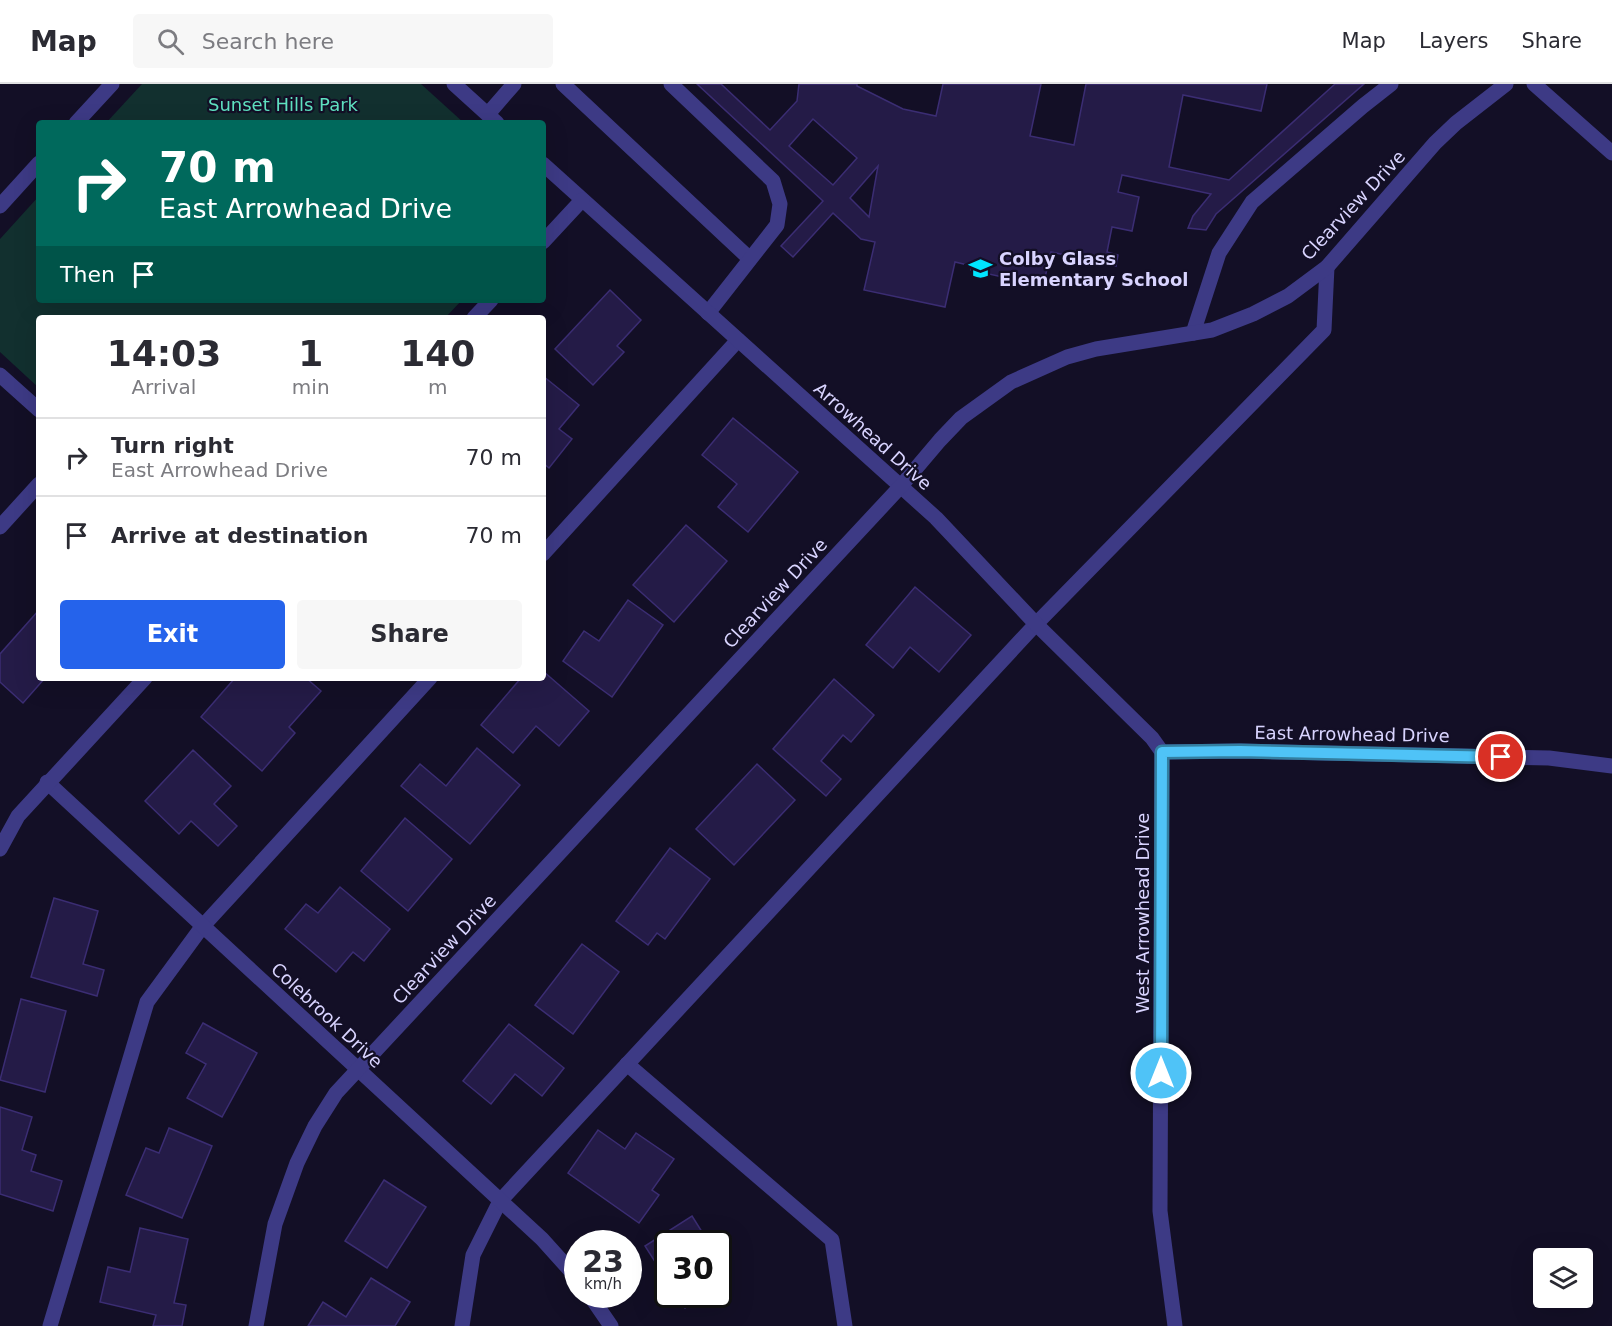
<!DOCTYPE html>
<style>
:root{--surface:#fff;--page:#f7f7f7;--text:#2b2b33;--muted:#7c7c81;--line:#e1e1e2;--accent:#2563eb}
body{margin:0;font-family:"DejaVu Sans",sans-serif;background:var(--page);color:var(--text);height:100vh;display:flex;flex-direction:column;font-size:22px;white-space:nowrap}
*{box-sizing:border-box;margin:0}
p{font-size:20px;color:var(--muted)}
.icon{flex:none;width:33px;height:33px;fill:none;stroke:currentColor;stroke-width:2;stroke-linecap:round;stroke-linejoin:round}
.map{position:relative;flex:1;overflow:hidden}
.panel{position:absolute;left:36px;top:231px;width:510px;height:366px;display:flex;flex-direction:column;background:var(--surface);border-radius:6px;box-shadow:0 6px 24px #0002}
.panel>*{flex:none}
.top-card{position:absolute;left:36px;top:36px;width:510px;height:183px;border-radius:6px;box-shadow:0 6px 24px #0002;background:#00695c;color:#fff;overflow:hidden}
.controls{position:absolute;left:1533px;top:1164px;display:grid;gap:12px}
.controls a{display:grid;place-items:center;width:60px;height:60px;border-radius:6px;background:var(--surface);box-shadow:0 6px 24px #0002;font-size:30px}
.speed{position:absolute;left:564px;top:1146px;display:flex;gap:12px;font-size:30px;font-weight:700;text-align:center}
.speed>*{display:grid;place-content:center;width:78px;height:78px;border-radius:50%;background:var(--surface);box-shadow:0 6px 24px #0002;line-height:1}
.speed small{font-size:15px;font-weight:400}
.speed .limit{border:3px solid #111;border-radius:9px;background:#fff;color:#111}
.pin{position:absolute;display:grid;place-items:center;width:51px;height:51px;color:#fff;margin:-26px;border:3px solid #fff;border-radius:50%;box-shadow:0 2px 6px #0007}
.me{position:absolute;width:66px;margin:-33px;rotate:0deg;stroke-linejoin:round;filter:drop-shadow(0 0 4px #0008)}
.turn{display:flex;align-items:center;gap:21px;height:126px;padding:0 24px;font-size:27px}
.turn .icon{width:78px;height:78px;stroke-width:2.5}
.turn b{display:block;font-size:42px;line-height:51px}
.then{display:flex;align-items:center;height:57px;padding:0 24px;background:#0003;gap:12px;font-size:22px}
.eta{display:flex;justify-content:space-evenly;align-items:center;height:102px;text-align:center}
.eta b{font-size:36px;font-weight:700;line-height:42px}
.cta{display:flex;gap:12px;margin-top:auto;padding:12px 24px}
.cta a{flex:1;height:69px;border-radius:6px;background:var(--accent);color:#fff;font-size:24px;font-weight:700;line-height:69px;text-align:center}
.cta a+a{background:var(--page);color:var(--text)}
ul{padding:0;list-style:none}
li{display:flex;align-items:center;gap:18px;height:78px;padding:0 24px;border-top:2px solid var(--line)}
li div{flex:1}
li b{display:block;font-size:22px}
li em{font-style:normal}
header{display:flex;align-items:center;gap:36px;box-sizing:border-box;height:84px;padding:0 30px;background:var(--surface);border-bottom:2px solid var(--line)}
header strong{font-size:28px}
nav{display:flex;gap:33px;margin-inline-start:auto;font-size:21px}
.search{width:420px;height:54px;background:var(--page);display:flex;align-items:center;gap:15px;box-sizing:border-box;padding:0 21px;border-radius:6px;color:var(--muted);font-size:22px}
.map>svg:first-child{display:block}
.green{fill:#12302f}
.building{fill:#241b47;stroke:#3b2d73;stroke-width:1.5;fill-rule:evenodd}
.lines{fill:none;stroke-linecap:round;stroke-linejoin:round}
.service{stroke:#3d3a85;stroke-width:15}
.minor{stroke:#3d3a85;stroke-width:15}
.tertiary{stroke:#3d3a85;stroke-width:15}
.route-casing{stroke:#337fa1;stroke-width:15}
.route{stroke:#4fc3f7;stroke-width:10}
.labels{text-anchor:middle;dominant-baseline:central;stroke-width:4.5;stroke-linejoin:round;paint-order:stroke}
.park-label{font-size:18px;fill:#5fe0c0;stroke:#130f26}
.street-label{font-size:18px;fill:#d9d4ff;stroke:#130f26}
.poi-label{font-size:18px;font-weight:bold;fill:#d9d4ff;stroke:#130f26;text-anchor:start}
</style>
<header>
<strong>Map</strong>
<div class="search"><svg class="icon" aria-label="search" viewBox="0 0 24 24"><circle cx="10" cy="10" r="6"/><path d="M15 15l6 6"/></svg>Search here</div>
<nav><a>Map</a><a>Layers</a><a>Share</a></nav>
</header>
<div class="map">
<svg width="1612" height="1242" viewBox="0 0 1612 1242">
<rect width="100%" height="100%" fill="#130f26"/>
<!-- green -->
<g class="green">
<path d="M142,0H421L464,39H106Z"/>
<path d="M39,112V216H462L445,234H39V304L0,268V155Z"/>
</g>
<!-- building -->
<g class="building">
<path d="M697,0H721L770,46L797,17L799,0H857V2L903,25L936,32L943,0H1041L1030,52L1074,61L1086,0H1267L1261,27L1183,11L1169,83L1229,96L1335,0H1364L1216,130L1206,146L1188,144L1193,132L1211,110L1122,91L1118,108L1139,113L1132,147L1112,143L1107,168L1118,171L1116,182L1051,168L1043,202L971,186L972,182L955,178L945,223L864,206L875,158L861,155L833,129L793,173L781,162L823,117ZM813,35L857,74L833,101L789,62ZM878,82L869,133L850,114Z"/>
<path d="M610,206L641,236L617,262L624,268L593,301L555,265Z"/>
<path d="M543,292L579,321L559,345L572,355L549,384L543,379Z"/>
<path d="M733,334L798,388L748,448L718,423L737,400L702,371Z"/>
<path d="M686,441L727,477L674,538L633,501Z"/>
<path d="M915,503L971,551L939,588L910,563L893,584L866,561Z"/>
<path d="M628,516L663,541L612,613L563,577L584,547L599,557Z"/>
<path d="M39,526V594H45L23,619L0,598V570Z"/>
<path d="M543,587L589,627L559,662L536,642L513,669L481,641L521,594H543Z"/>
<path d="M235,594H306L321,607L289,643L295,649L262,687L201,633Z"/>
<path d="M834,595L874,631L851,658L843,651L821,677L841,695L826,712L773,665Z"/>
<path d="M477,664L520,701L470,760L401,702L420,680L446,702Z"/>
<path d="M193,666L231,702L214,720L237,742L218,762L191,737L179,750L145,717Z"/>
<path d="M757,680L795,716L734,781L696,745Z"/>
<path d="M405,734L452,775L408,827L361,787Z"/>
<path d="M670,764L710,795L665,855L657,849L648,861L616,837Z"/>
<path d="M340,803L390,845L364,877L353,868L336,888L285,845L306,820L318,829Z"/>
<path d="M54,814L98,827L83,880L104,886L97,912L31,893Z"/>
<path d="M582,860L619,888L573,950L535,921Z"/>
<path d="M21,915L66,927L45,1008L0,996Z"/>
<path d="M203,939L257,969L222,1033L187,1014L206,980L186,969Z"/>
<path d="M509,940L564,984L542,1012L515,990L491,1020L463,997Z"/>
<path d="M0,1023L32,1033L22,1066L36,1071L31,1087L62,1097L53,1127L0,1110Z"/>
<path d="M169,1044L212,1062L182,1134L126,1111L146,1064L159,1069Z"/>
<path d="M598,1046L625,1065L636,1049L674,1075L652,1106L659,1111L639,1139L568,1089Z"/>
<path d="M384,1096L426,1123L387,1184L345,1157Z"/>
<path d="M692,1132L709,1159L668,1160V1198L645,1162Z"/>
<path d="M140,1144L188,1155L174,1219L186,1221L182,1242H153L156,1231L100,1218L108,1183L130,1188Z"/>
<path d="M718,1181L728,1196L718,1202Z"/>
<path d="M371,1194L410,1218L395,1242H308L323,1218L346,1233Z"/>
<path d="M676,1210H706L685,1224Z"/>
</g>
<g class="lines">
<!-- service -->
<g class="service">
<path d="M563,0L750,175"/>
<path d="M671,0L773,97L780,120L777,141L708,229"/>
<path d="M1534,0L1612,69"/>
<path d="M488,30L514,0"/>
<path d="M1193,249L1219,169L1252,118L1363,22L1391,0"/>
<path d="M0,443L39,400"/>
<path d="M543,470L738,256"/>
<path d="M627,980L832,1156L845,1242"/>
<path d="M50,1242L147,918L202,843L430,594"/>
<path d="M462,1242L473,1171L500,1117L1036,540L1324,246L1327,183"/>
</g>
<!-- minor -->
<g class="minor">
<path d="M454,0L497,39"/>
<path d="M76,39L112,0"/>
<path d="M543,80L936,434L1036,540L1152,654L1162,668"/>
<path d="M0,122L39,79"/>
<path d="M543,158L582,116"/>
<path d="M474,234L491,216"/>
<path d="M0,291L39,326"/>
<path d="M1162,668L1160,1127L1175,1242"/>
<path d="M1162,668L1240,667L1549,674L1612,682"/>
<path d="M47,698L542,1155L578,1195"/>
<path d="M0,765L18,732L145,594"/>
<path d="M589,1210L611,1242"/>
</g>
<!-- tertiary -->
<path class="tertiary" d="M256,1242L275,1140L297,1079L315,1042L336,1009L901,402L940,356L961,334L1011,298L1067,273L1096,265L1212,246L1253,230L1288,212L1327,183L1435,59L1456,39L1506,0"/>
</g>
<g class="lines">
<defs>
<path id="route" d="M1161,989L1162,668L1240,667L1501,673"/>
</defs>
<!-- route casing -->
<use href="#route" class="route-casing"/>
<!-- route -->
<use href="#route" class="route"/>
</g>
<!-- icons -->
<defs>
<symbol id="school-bare" viewBox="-9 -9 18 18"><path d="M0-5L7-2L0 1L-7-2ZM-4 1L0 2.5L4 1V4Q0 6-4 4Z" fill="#00e5ff" stroke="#130f26" stroke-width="2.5" paint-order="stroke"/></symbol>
</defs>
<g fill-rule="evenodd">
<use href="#school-bare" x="964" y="168" width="33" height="33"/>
</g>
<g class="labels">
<!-- park labels -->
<g class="park-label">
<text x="283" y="20">Sunset Hills Park</text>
</g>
<!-- street labels -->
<g class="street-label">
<text transform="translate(1353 121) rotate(-47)">Clearview Drive</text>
<text transform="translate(873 352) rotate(42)">Arrowhead Drive</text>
<text transform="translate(775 509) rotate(-47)">Clearview Drive</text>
<text transform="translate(1352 650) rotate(1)">East Arrowhead Drive</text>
<text transform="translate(1142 829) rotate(-90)">West Arrowhead Drive</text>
<text transform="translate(444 865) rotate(-47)">Clearview Drive</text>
<text transform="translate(327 931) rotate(43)">Colebrook Drive</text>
</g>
<!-- poi labels -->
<g class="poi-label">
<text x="999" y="174">Colby Glass<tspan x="999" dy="21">Elementary School</tspan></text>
</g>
</g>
</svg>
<div class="controls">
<a><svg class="icon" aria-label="layers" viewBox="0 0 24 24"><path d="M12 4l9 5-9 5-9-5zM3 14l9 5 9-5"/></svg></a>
</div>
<div class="speed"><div>23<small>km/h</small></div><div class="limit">30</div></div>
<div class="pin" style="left:1501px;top:673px;background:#d93025"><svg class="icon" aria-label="arrive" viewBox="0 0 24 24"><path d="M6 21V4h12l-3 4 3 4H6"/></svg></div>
<svg class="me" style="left:1161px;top:989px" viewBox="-20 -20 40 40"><circle r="17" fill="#4fc3f7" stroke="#fff" stroke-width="3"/><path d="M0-11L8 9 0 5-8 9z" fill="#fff"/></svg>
<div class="top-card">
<div class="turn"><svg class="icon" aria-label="right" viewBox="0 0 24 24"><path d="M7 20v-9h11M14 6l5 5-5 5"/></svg><div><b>70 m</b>East Arrowhead Drive</div></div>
<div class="then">Then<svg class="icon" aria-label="arrive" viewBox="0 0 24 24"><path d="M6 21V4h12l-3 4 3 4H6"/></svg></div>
</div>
<section class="panel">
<div class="eta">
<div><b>14:03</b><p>Arrival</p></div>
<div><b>1</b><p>min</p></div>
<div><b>140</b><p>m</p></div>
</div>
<ul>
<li><svg class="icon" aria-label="right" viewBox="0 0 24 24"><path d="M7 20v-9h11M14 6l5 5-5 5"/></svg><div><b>Turn right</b><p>East Arrowhead Drive</p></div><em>70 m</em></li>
<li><svg class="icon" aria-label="arrive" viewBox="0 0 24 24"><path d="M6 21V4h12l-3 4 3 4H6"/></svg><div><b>Arrive at destination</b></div><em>70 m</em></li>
</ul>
<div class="cta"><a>Exit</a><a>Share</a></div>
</section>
</div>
